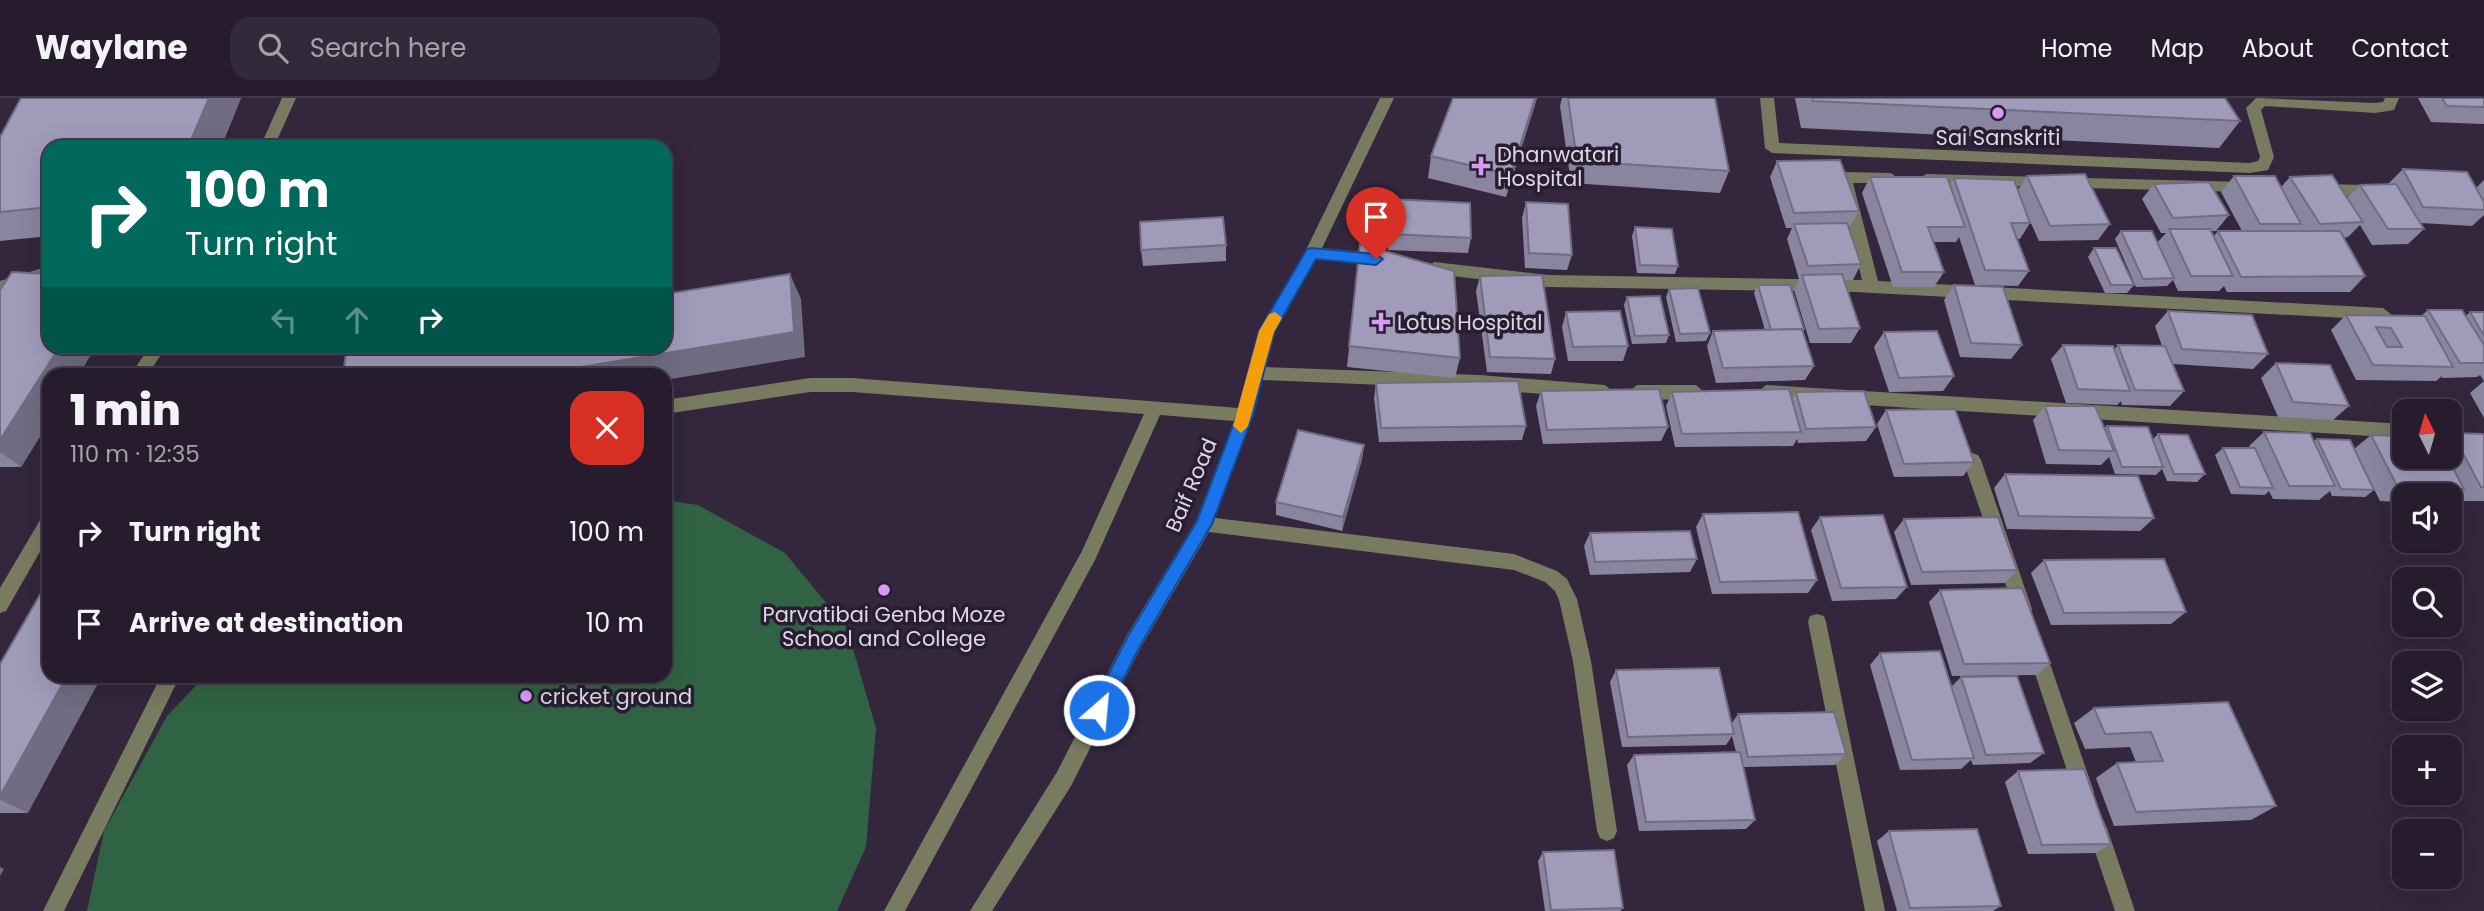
<!DOCTYPE html>
<meta charset="utf-8">
<style>
:root{--surface:#261c2e;--page:#32293a;--text:#f1f3f6;--muted:#a4a1aa;--line:#423a4a}
body{margin:0;font-family:Poppins,sans-serif;background:var(--page);color:var(--text);height:100vh;display:flex;flex-direction:column;font-size:26px;white-space:nowrap}
*{box-sizing:border-box;margin:0}
p{font-size:23px;color:var(--muted)}
.icon{flex:none;width:38px;height:38px;fill:none;stroke:currentColor;stroke-width:2;stroke-linecap:round;stroke-linejoin:round}
.map{position:relative;flex:1;overflow:hidden}
.details{position:absolute;left:42px;top:270px;width:630px;height:315px;display:flex;flex-direction:column;background:var(--surface);border-radius:21px;box-shadow:0 7px 28px #0002,0 0 0 2px var(--line)}
.details>*{flex:none}
.top-card{position:absolute;left:42px;top:42px;width:630px;height:214px;border-radius:21px;box-shadow:0 7px 28px #0002,0 0 0 2px var(--line);background:#00695c;color:#fff;overflow:hidden}
.needle{width:46px;rotate:355deg}
.tools{position:absolute;left:2392px;top:301px;display:grid;gap:14px}
.tools a{display:grid;place-items:center;width:70px;height:70px;border-radius:14px;background:var(--surface);box-shadow:0 7px 28px #0002,0 0 0 2px var(--line);font-size:35px}
.pin{position:absolute;display:grid;place-items:center;width:60px;height:60px;color:#fff;margin:-72px -30px;border-radius:50% 50% 50% 0;rotate:-45deg;box-shadow:0 0 7px #0007}
.pin .icon{rotate:45deg}
.me{position:absolute;width:77px;margin:-38px;rotate:27deg;stroke-linejoin:round;filter:drop-shadow(0 0 5px #0008)}
.turn{display:flex;align-items:center;gap:24px;height:147px;padding:0 28px;font-size:32px}
.turn .icon{width:91px;height:91px;stroke-width:2.5}
.turn b{display:block;font-size:49px;line-height:60px}
.lanes{display:flex;align-items:center;height:66px;padding:0 28px;background:#0003;justify-content:center;gap:35px;direction:ltr}
.lanes .off{opacity:.35}
.round{display:grid;place-items:center;flex:none;width:74px;height:74px;border-radius:21px;background:var(--page)}
.head{display:flex;align-items:center;justify-content:space-between;height:119px;padding:0 28px}
h1{font-size:42px;font-weight:800;line-height:52px}
ul{padding:0;list-style:none}
li{display:flex;align-items:center;gap:21px;height:91px;padding:0 28px}
li div{flex:1}
li b{display:block;font-size:26px}
li em{font-style:normal}
header{display:flex;align-items:center;gap:42px;box-sizing:border-box;height:98px;padding:0 35px;background:var(--surface);border-bottom:2px solid var(--line)}
header strong{font-size:33px}
nav{display:flex;gap:38px;margin-inline-start:auto;font-size:24px}
.search{width:490px;height:63px;background:var(--page);display:flex;align-items:center;gap:18px;box-sizing:border-box;padding:0 24px;border-radius:21px;color:var(--muted);font-size:26px}
.map>svg:first-child{display:block}
.green{fill:#306343}
.lines{fill:none;stroke-linecap:round;stroke-linejoin:round}
.minor{fill:#797b60;fill-rule:evenodd}
.wall{fill:#8a859f}
.shaded-wall{fill:#706c82}
.building{fill:#a09bb9;stroke:#706c82;stroke-width:2;fill-rule:evenodd}
.route{fill:#1a73e8;stroke:#114b97;stroke-width:2}
.slow{fill:#f59e0b}
.poi-dot{fill:#d99af7;stroke:#291d32;stroke-width:2.5}
.labels{text-anchor:middle;dominant-baseline:central;stroke-width:7;stroke-linejoin:round;paint-order:stroke}
.poi-label{font-size:21px;fill:#ded7e5;stroke:#291d32;text-anchor:start}
.street-label{font-size:21px;fill:#ded7e5;stroke:#291d32}
</style>
<header>
<strong>Waylane</strong>
<div class="search"><svg class="icon" aria-label="search" viewBox="0 0 24 24"><circle cx="10" cy="10" r="6"/><path d="M15 15l6 6"/></svg>Search here</div>
<nav><a>Home</a><a>Map</a><a>About</a><a>Contact</a></nav>
</header>
<div class="map">
<svg width="2484" height="813" viewBox="0 0 2484 813">
<rect width="100%" height="100%" fill="#33263d"/>
<!-- green -->
<path class="green" d="M665,402L698,407L785,455L847,530L876,630L866,749L837,813H87L104,733L167,618L205,578H665Z"/>
<g class="lines">
<!-- minor -->
<g class="minor">
<path d="M282,0H296L274,49H260Z"/>
<path d="M1380,0H1394L1322,150L1382,156L1390,162L1382,168L1316,161L1275,234L1266,269L1479,277L1605,287L1613,294L1605,301L1479,291L1262,282L1253,317L1215,420L1514,456L1557,473L1567,481L1577,501L1591,563L1617,733L1614,740L1607,743L1600,740L1597,733L1573,563L1559,502L1555,493L1545,484L1514,472L1209,434L1141,549L1071,688L992,813H970L1057,674L1127,537L1196,423L1234,323L1160,317L1095,462L905,813H884L1082,453L1144,316L852,294H810L665,316V302L810,280H852L1239,310L1259,233L1305,154Z"/>
<path d="M1760,0H1774L1779,45L2250,65L2258,63L2260,59L2246,10L2256,0L2375,5L2383,4L2385,0H2399L2394,12L2375,15L2265,8L2261,12L2274,59L2268,72L2250,75L1772,55L1765,50Z"/>
<path d="M1844,74L1891,75L1898,80L1891,85H1853L1878,183L2383,210L2391,216L2383,222L1855,194L1548,189L1434,176L1426,170L1434,164L1548,177L1862,182L1837,79Z"/>
<path d="M1926,76L2248,84L2255,89L2248,94L1926,86L1919,81Z"/>
<path d="M2318,86L2368,87L2376,92C2368,101 2318,100 2310,91Z"/>
<path d="M49,168V180L0,195V183Z"/>
<path d="M150,248H167L148,276H131Z"/>
<path d="M1637,287H1696L1704,294C1698,304 1635,304 1629,294Z"/>
<path d="M1766,287L2404,326V340L1766,301L1758,294Z"/>
<path d="M1972,355L1978,357L1981,362L2032,511L2029,517L2023,519L2017,517L2014,511L1963,362L1966,357Z"/>
<path d="M49,414V438L6,513L0,515V490L43,417Z"/>
<path d="M1817,516L1824,518L1826,524L1885,813H1865L1808,524L1810,518Z"/>
<path d="M2036,543L2043,545L2045,551L2094,694L2091,701L2084,703L2077,701L2074,694L2027,551L2029,545Z"/>
<path d="M161,578H180L64,813H43Z"/>
<path d="M2097,720L2104,723L2107,730L2135,813H2115L2087,730L2090,723Z"/>
</g>
</g>
<!-- wall -->
<g class="wall">
<path d="M241,0L221,49H49V138L0,143V39Z"/>
<path d="M1453,0H1537L1506,99L1428,80L1431,58Z"/>
<path d="M1562,0H1715L1729,73L1720,95L1571,85L1560,8Z"/>
<path d="M1795,0H2225L2240,23L2219,50L1801,30Z"/>
<path d="M2418,0H2484V26L2431,24Z"/>
<path d="M1777,63L1859,113L1850,128H1848L1861,166L1853,182H1844L1860,230L1851,245H1810L1794,192L1799,181L1787,141L1792,130H1786L1770,79Z"/>
<path d="M2403,71L2476,90L2484,82V117L2472,128L2421,125L2424,131L2408,146L2372,147L2360,127L2348,139L2343,140L2365,178L2350,194H2227L2224,188L2219,193H2178L2173,182L2167,188L2136,189L2115,141L2121,133L2157,145L2166,135H2161L2142,101L2154,86L2229,117L2216,133H2211L2213,139L2218,133H2242L2221,94L2234,78L2281,89L2290,79L2347,100L2360,87L2388,86Z"/>
<path d="M2027,78L2110,126L2098,142L2039,143L2024,110L2030,125L2020,141H2017L2029,173L2018,188L1975,187L1959,139L1956,144H1934L1944,174L1934,189H1893L1862,95L1870,79L1950,87L1954,80L2018,92Z"/>
<path d="M1391,101L1471,140L1468,155L1388,152L1389,117Z"/>
<path d="M1526,104L1572,157L1567,172L1525,170L1522,120Z"/>
<path d="M1635,129L1678,168L1675,176L1637,175L1632,138Z"/>
<path d="M1360,146L1460,260L1455,280L1347,269Z"/>
<path d="M1226,147V163L1143,168L1141,152Z"/>
<path d="M2094,150L2134,187L2127,195H2105L2088,159Z"/>
<path d="M1480,178L1555,261L1551,276L1487,274L1476,193Z"/>
<path d="M1758,187L1804,231L1803,233L1814,268L1805,282L1716,285L1707,248L1713,233L1765,232L1754,195Z"/>
<path d="M1954,187L2022,247L2011,261L1960,259L1944,202Z"/>
<path d="M1669,191L1710,235L1706,243L1676,244L1666,199Z"/>
<path d="M0,192L49,248H96L79,276H49V324L21,369H0Z"/>
<path d="M1627,199L1669,237L1666,245L1632,246L1624,207Z"/>
<path d="M2428,212L2466,218L2470,214H2484V320L2470,295L2484,283L2480,277L2477,279L2442,280V278L2436,283L2356,282L2331,232L2346,217L2421,218Z"/>
<path d="M2168,213L2268,256L2253,271L2173,266L2184,293L2170,308L2122,307L2121,303L2117,307L2066,305L2051,261L2063,247L2114,252L2118,247L2162,248L2155,228Z"/>
<path d="M1566,214L1628,248L1623,263H1568L1562,229Z"/>
<path d="M1884,234L1954,278L1943,293L1889,294L1874,249Z"/>
<path d="M2276,265L2349,308L2333,322L2278,319L2261,280Z"/>
<path d="M1376,285L1526,328L1522,342L1379,344L1374,300Z"/>
<path d="M1541,293L1668,329L1661,343L1543,346L1536,308Z"/>
<path d="M1672,294L1792,301L1796,294L1876,329L1866,343L1798,345L1797,341L1793,348L1675,349L1666,308Z"/>
<path d="M2045,308L2104,330L2107,328L2153,341L2158,336L2205,376L2197,384L2167,383L2162,371L2156,377L2115,376L2109,359L2101,367L2046,366L2033,322Z"/>
<path d="M1886,312L1974,364L1963,378L1894,379L1877,326Z"/>
<path d="M2264,334L2314,343L2317,341L2374,392L2365,399L2332,398L2330,393L2319,402L2273,401L2269,393L2265,397L2231,396L2215,357L2223,350H2250L2249,348Z"/>
<path d="M2452,335L2484,336V403H2462L2458,395L2450,401V397H2404V404L2380,403L2354,351L2371,337L2404,359H2450V336Z"/>
<path d="M1364,347L1362,361L1342,433L1276,417V404Z"/>
<path d="M2005,376L2154,420L2140,433L2007,431L1994,390Z"/>
<path d="M1703,416L1817,482L1808,495L1712,496L1696,429Z"/>
<path d="M1820,419L1907,489L1896,501L1832,503L1811,432Z"/>
<path d="M1904,421L2017,472L2005,485L1911,487L1894,434Z"/>
<path d="M1590,435L1697,461L1690,474L1590,477L1584,448Z"/>
<path d="M2044,462L2186,514L2171,526L2051,527L2031,475Z"/>
<path d="M1940,492L2050,565L2037,577L1952,578L1929,504Z"/>
<path d="M1880,555L1951,589L1961,579L2044,655L2030,665L1973,667L1971,662L1961,671L1900,672L1870,567Z"/>
<path d="M0,566L28,715H0Z"/>
<path d="M1616,572L1732,625L1738,616L1846,656L1835,667L1743,669L1755,722L1746,731L1639,733L1627,667L1634,657L1736,654L1732,638L1726,647L1622,649L1610,584Z"/>
<path d="M2228,604L2276,708L2251,722L2114,728L2096,680L2117,665L2136,664L2130,649L2085,651L2074,625L2094,610Z"/>
<path d="M2018,673L2111,746L2096,755L2028,756L2005,684Z"/>
<path d="M1889,733L2001,808L1993,813H1897L1877,743Z"/>
<path d="M1543,754L1623,810L1620,813H1545L1538,763Z"/>
</g>
<!-- shaded-wall -->
<g class="shaded-wall">
<path d="M209,0H241L221,49H188Z"/>
<path d="M1535,0H1537L1506,99L1511,77Z"/>
<path d="M790,176L801,201L805,259L665,282V276H538Z"/>
<path d="M60,248H96L79,276H49V324L21,369L0,354V342Z"/>
<path d="M1364,347L1362,361L1342,433L1343,419Z"/>
<path d="M67,578H102L28,715L0,702V698Z"/>
<path d="M0,769L4,771L0,778Z"/>
</g>
<!-- building -->
<g class="building">
<path d="M21,0H209L188,49H49V109L0,114V39Z"/>
<path d="M1453,0H1535L1511,77L1431,58Z"/>
<path d="M1568,0H1715L1729,73L1577,63Z"/>
<path d="M1812,0H2225L2240,23L1813,3Z"/>
<path d="M2442,0H2484V9L2447,8Z"/>
<path d="M1840,62L1859,113L1794,115L1777,63Z"/>
<path d="M2403,71L2467,74L2484,104V112L2423,109Z"/>
<path d="M2085,76L2110,126L2050,128L2027,78Z"/>
<path d="M2332,77L2363,124L2320,126L2290,79Z"/>
<path d="M2234,78H2275L2301,126H2260Z"/>
<path d="M1870,79H1947L1965,129H1928L1944,174H1902Z"/>
<path d="M1954,80L2014,82L2030,125H2011L2029,173L1985,172Z"/>
<path d="M2209,84L2229,117L2173,120L2154,86Z"/>
<path d="M2396,86L2424,131H2388L2360,87Z"/>
<path d="M1391,101L1470,105L1471,140L1390,136Z"/>
<path d="M1526,104L1568,106L1572,157L1529,155Z"/>
<path d="M1223,119L1226,147L1141,152L1140,124Z"/>
<path d="M1847,125L1861,166L1808,168L1794,126Z"/>
<path d="M1635,129L1672,131L1678,168L1640,167Z"/>
<path d="M2169,131H2210L2233,178H2191Z"/>
<path d="M2121,133H2152L2174,180L2143,181Z"/>
<path d="M2218,133H2340L2365,178L2241,179Z"/>
<path d="M1360,146L1454,173L1460,260L1349,248Z"/>
<path d="M2094,150H2116L2134,187H2111Z"/>
<path d="M12,174L49,176V248H60L0,342V192Z"/>
<path d="M790,176L794,234L538,276H343L347,248H665V196Z"/>
<path d="M1842,176L1860,230L1819,231L1802,177Z"/>
<path d="M1542,177L1555,261L1490,259L1480,178Z"/>
<path d="M1758,187H1790L1804,231L1771,232Z"/>
<path d="M1954,187L2003,189L2022,247L1971,245Z"/>
<path d="M1698,190L1710,235L1680,236L1669,191Z"/>
<path d="M1660,198L1669,237L1635,238L1627,199Z"/>
<path d="M2428,212H2462L2484,247V265H2460Z"/>
<path d="M1620,213L1628,248L1573,249L1566,214Z"/>
<path d="M2168,213L2252,217L2268,256L2182,251Z"/>
<path d="M2470,214H2484V238Z"/>
<path d="M2346,217L2425,218L2453,269L2373,267ZM2376,229L2391,230L2402,249H2387Z"/>
<path d="M1802,231L1814,268L1723,270L1713,233Z"/>
<path d="M1937,233L1954,278L1899,280L1884,234Z"/>
<path d="M2063,247L2113,248L2130,293L2078,291Z"/>
<path d="M2118,247L2165,248L2184,293L2135,292Z"/>
<path d="M2276,265L2330,267L2349,308L2293,304Z"/>
<path d="M1518,283L1526,328L1381,330L1376,285Z"/>
<path d="M1659,291L1668,329L1547,332L1541,293Z"/>
<path d="M1789,291L1801,334L1682,336L1672,294Z"/>
<path d="M1864,293L1876,329L1806,331L1796,294Z"/>
<path d="M2045,308H2095L2114,353L2059,352Z"/>
<path d="M1955,311L1974,364L1904,366L1886,312Z"/>
<path d="M2107,328L2148,329L2163,369H2122Z"/>
<path d="M1298,332L1364,347L1343,419L1276,404Z"/>
<path d="M2264,334L2310,335L2335,388H2289Z"/>
<path d="M2452,335L2484,336V389H2481Z"/>
<path d="M2158,336L2188,337L2205,376H2174Z"/>
<path d="M2371,337L2404,338V359H2447L2464,391L2398,390Z"/>
<path d="M2317,341L2350,342L2374,392L2341,391Z"/>
<path d="M2223,350H2255L2273,390L2240,389Z"/>
<path d="M2005,376L2138,378L2154,420L2019,418Z"/>
<path d="M1798,414L1817,482L1720,484L1703,416Z"/>
<path d="M1883,417L1907,489L1841,490L1820,419Z"/>
<path d="M1998,419L2017,472L1922,474L1904,421Z"/>
<path d="M1690,433L1697,461L1595,464L1590,435Z"/>
<path d="M2164,461L2186,514L2064,515L2044,462Z"/>
<path d="M49,481V578H67L0,698V566Z"/>
<path d="M2022,490L2050,565L1964,566L1940,492Z"/>
<path d="M1940,553L1974,660L1912,662L1880,555Z"/>
<path d="M1719,570L1734,636L1628,639L1616,572Z"/>
<path d="M2017,578L2044,655L1986,657L1961,579Z"/>
<path d="M2228,604L2276,708L2136,714L2117,665L2163,663L2151,634L2105,636L2094,610Z"/>
<path d="M1834,614L1846,656L1748,659L1738,616Z"/>
<path d="M1740,654L1755,722L1646,724L1634,657Z"/>
<path d="M2084,671L2111,746L2042,747L2018,673Z"/>
<path d="M1977,731L2001,808L1910,810L1889,733Z"/>
<path d="M1614,752L1623,810L1551,812L1543,754Z"/>
</g>
<!-- route -->
<path class="route" d="M1312,150L1376,156L1383,161L1376,167L1316,161L1274,234L1253,317L1212,426L1140,548L1105,618H1093L1090,612L1128,538L1197,423L1237,317L1259,233L1307,151Z"/>
<!-- slow -->
<path class="slow" d="M1275,214L1282,220L1274,234L1248,328L1241,335L1233,328L1259,233L1269,216Z"/>
<!-- markers -->
<g class="poi-dot">
<circle cx="1998" cy="15" r="7"/>
<path d="M1477.5 57.5h7v7h7v7h-7v7h-7v-7h-7v-7h7z"/>
<path d="M1377.5 213.5h7v7h7v7h-7v7h-7v-7h-7v-7h7z"/>
<circle cx="884" cy="492" r="7"/>
<circle cx="526" cy="598" r="7"/>
</g>
<g class="labels">
<!-- poi labels -->
<g class="poi-label">
<text x="1998" y="39" text-anchor="middle">Sai Sanskriti</text>
<text x="1497" y="56">Dhanwatari<tspan x="1497" dy="24">Hospital</tspan></text>
<text x="1397" y="224">Lotus Hospital</text>
<text x="884" y="516" text-anchor="middle">Parvatibai Genba Moze<tspan x="884" dy="24">School and College</tspan></text>
<text x="540" y="598">cricket ground</text>
</g>
<!-- street labels -->
<g class="street-label">
<text transform="translate(1191 387) rotate(-67)">Baif Road</text>
</g>
</g>
</svg>
<div class="tools">
<a><svg class="needle" viewBox="-14 -14 28 28"><path d="M0-13l5 13h-10z" fill="#e53935"/><path d="M0 13l5-13h-10z" fill="#a4a1aa"/></svg></a>
<a><svg class="icon" aria-label="sound" viewBox="0 0 24 24"><path d="M4 9h4l5-4v14l-5-4H4zM17 9q2 3 0 6"/></svg></a>
<a><svg class="icon" aria-label="search" viewBox="0 0 24 24"><circle cx="10" cy="10" r="6"/><path d="M15 15l6 6"/></svg></a>
<a><svg class="icon" aria-label="layers" viewBox="0 0 24 24"><path d="M12 4l9 5-9 5-9-5zM3 14l9 5 9-5"/></svg></a>
<a>+</a>
<a>−</a>
</div>
<div class="pin" style="left:1376px;top:161px;background:#d93025"><svg class="icon" aria-label="arrive" viewBox="0 0 24 24"><path d="M6 21V4h12l-3 4 3 4H6"/></svg></div>
<svg class="me" style="left:1099px;top:612px" viewBox="-20 -20 40 40"><circle r="17" fill="#1a73e8" stroke="#fff" stroke-width="3"/><path d="M0-11L8 9 0 5-8 9z" fill="#fff"/></svg>
<div class="top-card">
<div class="turn"><svg class="icon" aria-label="right" viewBox="0 0 24 24"><path d="M7 20v-9h11M14 6l5 5-5 5"/></svg><div><b>100 m</b>Turn right</div></div>
<div class="lanes"><svg class="icon off" aria-label="left" viewBox="0 0 24 24"><path d="M17 20v-9H6M10 6l-5 5 5 5"/></svg><svg class="icon off" aria-label="ahead" viewBox="0 0 24 24"><path d="M12 20V5M6 11l6-6 6 6"/></svg><svg class="icon" aria-label="right" viewBox="0 0 24 24"><path d="M7 20v-9h11M14 6l5 5-5 5"/></svg></div>
</div>
<section class="details">
<div class="head"><div><h1>1 min</h1><p>110 m · 12:35</p></div><a class="round" style="background:#d93025;color:#fff"><svg class="icon" aria-label="close" viewBox="0 0 24 24"><path d="M6 6l12 12M18 6L6 18"/></svg></a></div>
<ul>
<li><svg class="icon" aria-label="right" viewBox="0 0 24 24"><path d="M7 20v-9h11M14 6l5 5-5 5"/></svg><div><b>Turn right</b></div><em>100 m</em></li>
<li><svg class="icon" aria-label="arrive" viewBox="0 0 24 24"><path d="M6 21V4h12l-3 4 3 4H6"/></svg><div><b>Arrive at destination</b></div><em>10 m</em></li>
</ul>
</section>
</div>
